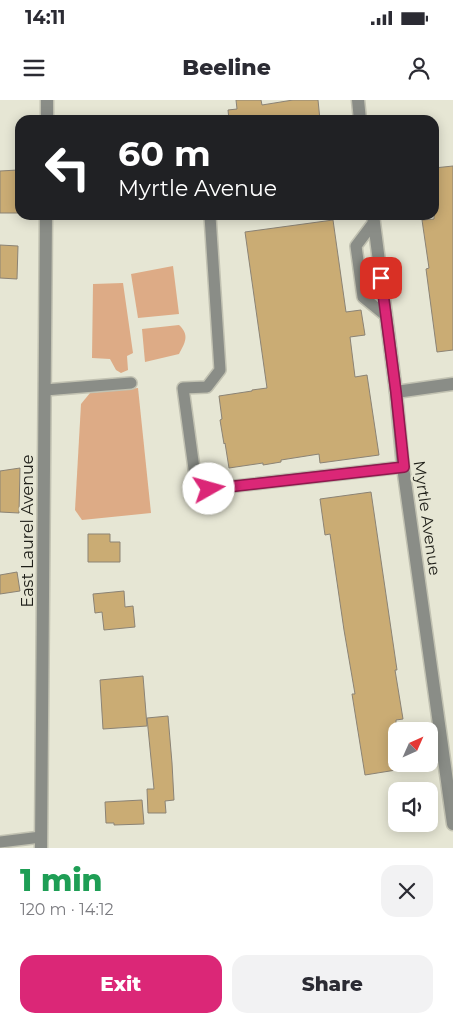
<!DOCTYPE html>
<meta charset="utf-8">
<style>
:root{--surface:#fff;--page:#f2f2f3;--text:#2b2b33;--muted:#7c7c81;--accent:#db2777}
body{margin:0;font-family:Montserrat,sans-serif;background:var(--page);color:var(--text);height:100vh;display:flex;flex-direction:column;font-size:19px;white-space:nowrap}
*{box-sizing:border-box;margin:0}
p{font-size:16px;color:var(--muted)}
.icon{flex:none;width:28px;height:28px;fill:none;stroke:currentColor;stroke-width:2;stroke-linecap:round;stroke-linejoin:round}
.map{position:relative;height:748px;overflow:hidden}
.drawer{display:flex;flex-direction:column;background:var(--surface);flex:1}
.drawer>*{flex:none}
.banner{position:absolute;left:15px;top:15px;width:424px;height:105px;border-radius:15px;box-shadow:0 2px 12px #0003;background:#202124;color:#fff;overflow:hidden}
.needle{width:32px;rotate:45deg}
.buttons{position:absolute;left:388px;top:622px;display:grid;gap:10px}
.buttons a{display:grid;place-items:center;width:50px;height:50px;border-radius:10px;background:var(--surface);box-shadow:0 2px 12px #0003;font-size:25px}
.pin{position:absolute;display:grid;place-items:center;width:42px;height:42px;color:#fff;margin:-21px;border-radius:10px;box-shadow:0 2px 8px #0006}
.me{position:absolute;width:55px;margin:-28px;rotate:83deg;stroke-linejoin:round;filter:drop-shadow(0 0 4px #0008)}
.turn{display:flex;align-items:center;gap:18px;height:105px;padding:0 20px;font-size:22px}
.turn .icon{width:65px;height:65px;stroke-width:2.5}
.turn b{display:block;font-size:35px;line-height:42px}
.round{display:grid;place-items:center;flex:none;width:52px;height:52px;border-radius:15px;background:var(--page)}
.head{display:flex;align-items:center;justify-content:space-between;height:85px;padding:0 20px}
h1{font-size:30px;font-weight:800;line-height:38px;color:#1e9e55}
.primary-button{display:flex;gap:10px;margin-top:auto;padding:10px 20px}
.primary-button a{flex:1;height:58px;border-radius:15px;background:var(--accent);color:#fff;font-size:20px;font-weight:800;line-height:58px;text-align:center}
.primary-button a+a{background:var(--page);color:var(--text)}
.status{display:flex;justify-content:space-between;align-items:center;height:35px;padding:0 25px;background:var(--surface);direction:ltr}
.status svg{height:14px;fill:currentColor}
header{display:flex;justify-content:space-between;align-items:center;height:65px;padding:0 20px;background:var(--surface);font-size:22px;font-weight:800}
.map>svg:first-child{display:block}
.green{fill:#ddab86}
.building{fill:#caac74;stroke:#8b8375}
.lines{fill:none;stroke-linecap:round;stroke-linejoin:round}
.lane-casing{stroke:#c2c2b2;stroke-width:14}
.street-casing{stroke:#c2c2b2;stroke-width:15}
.lane{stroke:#8a8d87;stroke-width:11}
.street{stroke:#8a8d87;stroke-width:12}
.route-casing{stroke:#8e194d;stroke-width:12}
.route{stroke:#db2777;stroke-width:9}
.labels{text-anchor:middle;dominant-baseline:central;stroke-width:4.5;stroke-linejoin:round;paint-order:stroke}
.street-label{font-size:16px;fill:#1e1e18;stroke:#e6e6d4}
</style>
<div class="status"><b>14:11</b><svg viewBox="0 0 49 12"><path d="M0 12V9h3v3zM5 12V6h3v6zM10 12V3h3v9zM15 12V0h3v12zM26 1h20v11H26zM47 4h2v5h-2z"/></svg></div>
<header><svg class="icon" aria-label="menu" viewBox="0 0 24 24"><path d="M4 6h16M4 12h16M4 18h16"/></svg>Beeline<svg class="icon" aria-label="person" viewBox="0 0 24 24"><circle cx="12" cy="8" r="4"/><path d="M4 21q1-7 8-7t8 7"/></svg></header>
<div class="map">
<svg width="453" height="748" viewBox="0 0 453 748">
<rect width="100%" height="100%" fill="#e6e6d4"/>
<!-- green -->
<g class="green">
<path d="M173,166L179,214L138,218L131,174Z"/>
<path d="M123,183L133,253L127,256L128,270L121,273L116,270L110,259L92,258L93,184Z"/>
<path d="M179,225C190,235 185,243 179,254L145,262L142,229Z"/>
<path d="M138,288L151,413L82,420L75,410L81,304L90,293Z"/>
</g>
<!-- building -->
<g class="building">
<path d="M236,0H261L262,5L293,0H318L320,20H229L228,10L237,9Z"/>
<path d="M453,66V250L437,252L426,169L429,168L422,120L434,119V68Z"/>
<path d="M18,70L19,113H0V71Z"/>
<path d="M333,120L346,212L361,210L365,235L350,237L355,277L367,275L379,355L320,363L319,354L281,360V362L263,365V363L229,368L225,343L224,344L220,320L222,319L219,296L252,291V290L267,288L245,132Z"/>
<path d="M0,145L18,146L17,179L0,178Z"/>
<path d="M20,368L19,413L0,412V371Z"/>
<path d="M371,392L397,570H395L403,619L396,620V670L365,675L352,594H355L344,530L330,434L325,435L320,399Z"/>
<path d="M88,434H110V442H120V462H88Z"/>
<path d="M17,472L20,491L0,494V475Z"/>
<path d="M124,491L125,507L133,506L135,527L104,530L102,512L95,513L93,494Z"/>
<path d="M143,576L147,626L103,629L100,580Z"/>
<path d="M168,616L172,663L174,700L165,701L166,713H148L147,689H154L147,618Z"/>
<path d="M142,700L144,724L114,725V723H106L105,702Z"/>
</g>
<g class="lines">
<defs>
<g id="lane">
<path d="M211,115L210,116L220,270L207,287L183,288L195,376L209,389L403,367"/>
<path d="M374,122L356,146L363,197L385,215"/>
<path d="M45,290L131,283"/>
<path d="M0,742L41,737"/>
</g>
<g id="street">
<path d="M358,0L360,20"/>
<path d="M47,20V0"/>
<path d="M373,115L396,292L403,367L453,724"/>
<path d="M396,292L453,284"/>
<path d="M41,748L46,115"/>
</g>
</defs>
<!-- lane casing -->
<use href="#lane" class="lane-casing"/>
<!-- street casing -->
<use href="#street" class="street-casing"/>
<!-- lane -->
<use href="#lane" class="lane"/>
<!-- street -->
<use href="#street" class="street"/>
</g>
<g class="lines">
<defs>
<path id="route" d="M209,389L404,367L396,292L381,178"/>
</defs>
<!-- route casing -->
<use href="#route" class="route-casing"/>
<!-- route -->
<use href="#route" class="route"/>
</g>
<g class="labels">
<!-- street labels -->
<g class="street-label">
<text transform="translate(427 418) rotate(82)">Myrtle Avenue</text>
<text transform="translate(27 431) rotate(-90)">East Laurel Avenue</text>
</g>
</g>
</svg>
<div class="buttons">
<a><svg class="needle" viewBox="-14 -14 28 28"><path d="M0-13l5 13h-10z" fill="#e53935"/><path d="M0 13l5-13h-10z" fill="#7c7c81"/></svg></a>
<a><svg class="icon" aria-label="sound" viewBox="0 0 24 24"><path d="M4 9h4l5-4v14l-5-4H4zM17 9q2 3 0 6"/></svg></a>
</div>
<div class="pin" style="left:381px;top:178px;background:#d93025"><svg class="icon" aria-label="arrive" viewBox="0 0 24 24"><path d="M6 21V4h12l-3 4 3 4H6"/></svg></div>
<svg class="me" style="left:209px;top:389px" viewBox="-20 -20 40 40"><circle r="19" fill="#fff"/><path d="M0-13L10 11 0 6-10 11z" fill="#db2777"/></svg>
<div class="banner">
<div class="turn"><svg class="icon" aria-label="left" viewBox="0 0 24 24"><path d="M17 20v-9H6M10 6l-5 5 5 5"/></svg><div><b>60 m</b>Myrtle Avenue</div></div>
</div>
</div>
<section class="drawer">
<div class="head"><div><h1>1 min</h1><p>120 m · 14:12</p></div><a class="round"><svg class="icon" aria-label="close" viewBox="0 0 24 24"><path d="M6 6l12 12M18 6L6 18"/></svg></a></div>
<div class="primary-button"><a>Exit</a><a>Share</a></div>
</section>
